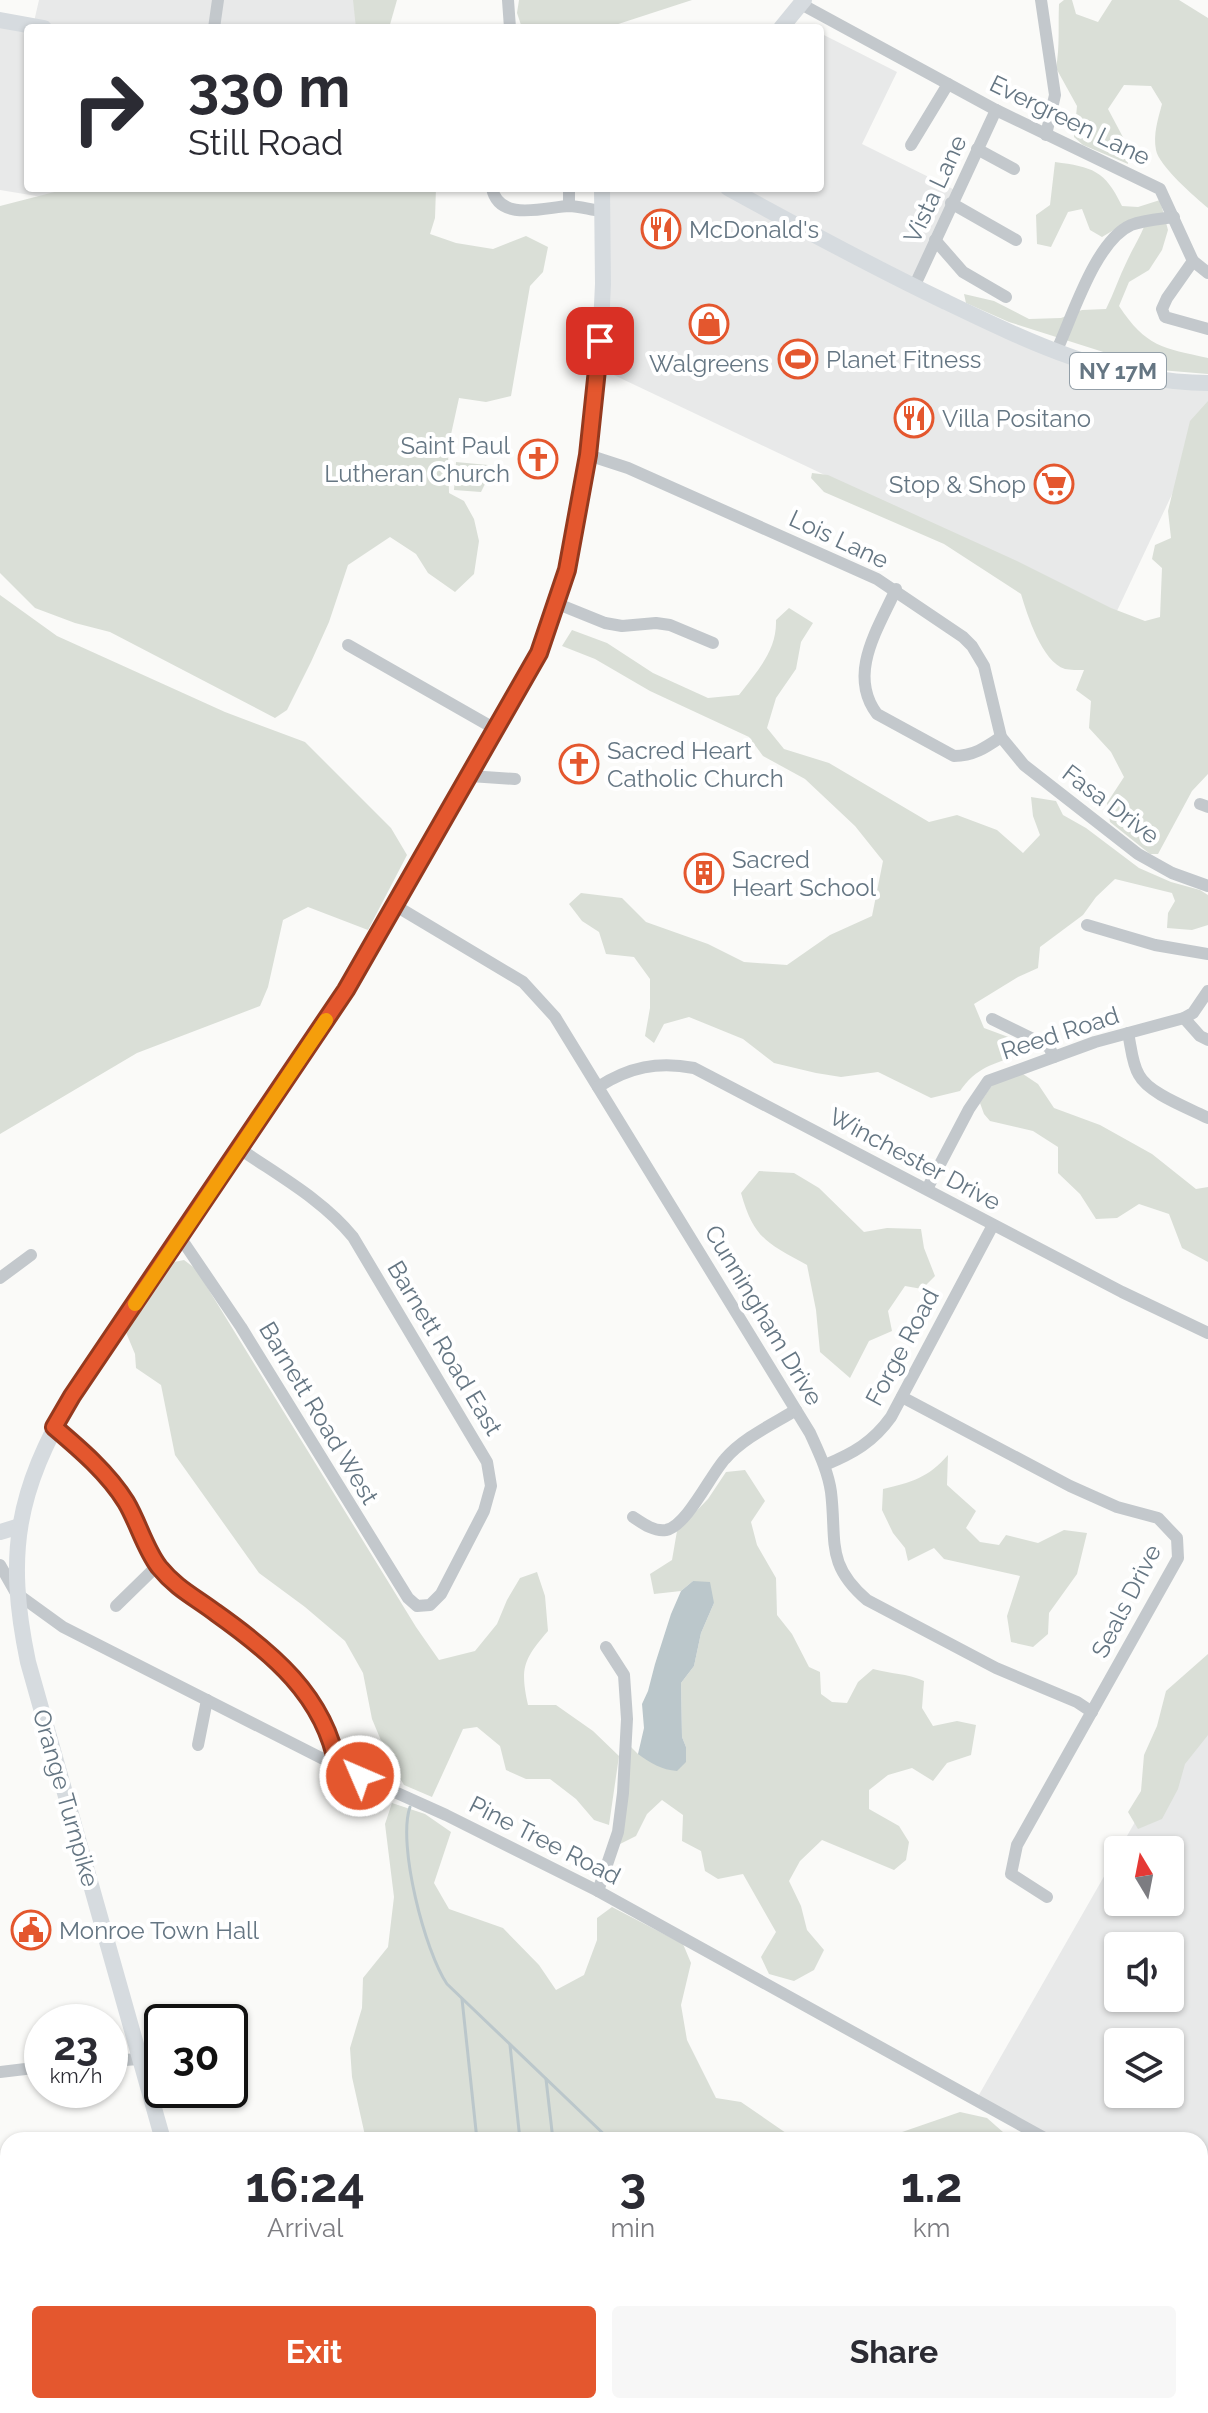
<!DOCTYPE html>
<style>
:root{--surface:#fff;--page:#f7f7f7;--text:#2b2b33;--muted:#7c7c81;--accent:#e4572e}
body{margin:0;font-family:Raleway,sans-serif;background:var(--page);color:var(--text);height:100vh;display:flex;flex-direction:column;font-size:30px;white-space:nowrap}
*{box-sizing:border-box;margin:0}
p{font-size:26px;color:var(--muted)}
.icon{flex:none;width:44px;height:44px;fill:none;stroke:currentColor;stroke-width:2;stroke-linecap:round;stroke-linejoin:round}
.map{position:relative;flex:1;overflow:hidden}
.sheet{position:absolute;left:0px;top:2132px;width:1208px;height:282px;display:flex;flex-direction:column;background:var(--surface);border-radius:24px 24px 0 0;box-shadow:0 2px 6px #0004}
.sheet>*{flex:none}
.top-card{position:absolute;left:24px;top:24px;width:800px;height:168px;border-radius:8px;box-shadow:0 2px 6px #0004;background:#fff;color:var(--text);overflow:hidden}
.needle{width:52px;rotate:350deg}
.controls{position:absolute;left:1104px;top:1836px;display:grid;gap:16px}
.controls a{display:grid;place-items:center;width:80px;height:80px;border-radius:8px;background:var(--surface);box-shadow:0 2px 6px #0004;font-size:40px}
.speed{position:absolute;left:24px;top:2004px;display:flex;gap:16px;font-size:40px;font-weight:700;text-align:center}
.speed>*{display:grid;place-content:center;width:104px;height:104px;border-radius:50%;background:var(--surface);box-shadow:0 2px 6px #0004;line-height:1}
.speed small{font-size:20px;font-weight:400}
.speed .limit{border:4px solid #111;border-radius:12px;background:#fff;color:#111}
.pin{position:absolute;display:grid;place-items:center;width:68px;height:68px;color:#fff;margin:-34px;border-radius:16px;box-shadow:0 4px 12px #0006}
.me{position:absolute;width:88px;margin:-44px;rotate:315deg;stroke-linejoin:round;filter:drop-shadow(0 0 6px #0008)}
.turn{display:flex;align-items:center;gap:28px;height:168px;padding:0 32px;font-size:36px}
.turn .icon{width:104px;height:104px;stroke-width:2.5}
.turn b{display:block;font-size:56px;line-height:68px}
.eta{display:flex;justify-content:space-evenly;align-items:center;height:136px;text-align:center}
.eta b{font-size:48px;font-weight:700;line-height:56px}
.primary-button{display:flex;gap:16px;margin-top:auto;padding:16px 32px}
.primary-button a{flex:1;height:92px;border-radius:8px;background:var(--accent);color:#fff;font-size:32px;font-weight:700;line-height:92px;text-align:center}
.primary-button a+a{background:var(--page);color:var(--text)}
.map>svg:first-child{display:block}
.built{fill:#e8e9e9;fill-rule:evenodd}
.green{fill:#dadfd7}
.water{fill:#bbc7cb}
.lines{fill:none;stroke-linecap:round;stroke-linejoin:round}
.stream{stroke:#bbc7cb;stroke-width:3}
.minor{stroke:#c3c8cc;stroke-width:12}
.major{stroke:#d6dbdf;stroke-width:16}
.route-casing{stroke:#94391e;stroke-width:20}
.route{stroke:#e4572e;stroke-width:14}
.slow{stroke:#f59e0b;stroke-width:14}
.labels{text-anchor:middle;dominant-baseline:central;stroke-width:8;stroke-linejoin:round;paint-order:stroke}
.shield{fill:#fff;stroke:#939fa8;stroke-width:2}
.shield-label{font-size:22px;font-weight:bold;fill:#657683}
.street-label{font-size:24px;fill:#657683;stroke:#fff}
.poi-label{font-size:24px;fill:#657683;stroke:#fff;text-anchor:start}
</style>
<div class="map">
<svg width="1208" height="2413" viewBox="0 0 1208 2413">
<rect width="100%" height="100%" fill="#fafaf8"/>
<!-- built -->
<g class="built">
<path d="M39,0H363L359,28H28V188H125L121,210L0,190V20L33,26Z"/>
<path d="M820,33L897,72L862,144L957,191L915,286L1056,352L1208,383V418L1116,613L599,368L602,188H820Z"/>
<path d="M1208,1694V2228L1200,2224V2140H1048L976,2100L1118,1852V1902H1170V1850H1119ZM1118,1946H1170V1998H1118ZM1118,2042H1170V2094H1118Z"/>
</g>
<!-- green -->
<g class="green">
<path d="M353,0H397L389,28H356Z"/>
<path d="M519,0H692L606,28H522L517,13Z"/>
<path d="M1064,0H1072L1076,14L1098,22L1112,0H1179L1208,18V208C1195,197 1159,166 1156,150C1153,134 1158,119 1162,104L1151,86L1124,85L1108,109L1125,141L1128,164L1083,145L1074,137L1077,106L1056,68C1060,47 1058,26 1059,4Z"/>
<path d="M1055,162C1092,167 1105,170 1122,206L1138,207L1160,200L1168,230L1162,250L1149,270L1129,282L1119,306C1146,347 1163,348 1208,358V374L1160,370L1009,322L966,303L964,294L994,301L1029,319L1061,318L1082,310L1106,309C1114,293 1119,277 1127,261C1134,246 1142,234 1147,219L1124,224L1102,237L1090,230L1082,209L1068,212L1051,247L1037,244L1036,215L1050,205Z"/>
<path d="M70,188H436L435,218L430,234L456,243L493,249L526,236L548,247L543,272L530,286L511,396L486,402L459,398L448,448L449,493L464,501L474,519L479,541L474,574L455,592L428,573L416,554L390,537L348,565L329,622L311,662L287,710L275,718L110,632L75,623L35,608L0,573V206Z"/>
<path d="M1208,401V774L1192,791L1158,854H1150L1110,822L1107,803L1124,777L1111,752L1089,728L1091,701L1076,690L1084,670C1078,670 1070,670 1065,669C1042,662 1027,614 1021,594L944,544L824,492L811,478L812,473L828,475L1017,561L1111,608L1145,621L1160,617L1162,568L1152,559L1155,545L1171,538L1168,511L1190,421Z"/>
<path d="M456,462L488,465V478L481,492L454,490Z"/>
<path d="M0,595L57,636L225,712L305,742L391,828L407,855L368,930L308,907L283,920L268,987L260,1006L137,1053L0,1134Z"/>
<path d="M789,608L813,623L801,642L796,669L776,698L767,728L784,749L829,763L929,822L957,815L997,830L1023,853L1040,835L1033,816L1031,797L1056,801L1063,815L1086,828L1139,868L1171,882L1200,890L1208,895V925L1192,930L1167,928L1168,913L1175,901L1172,893L1115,879L1096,897L1083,915L1040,947L1038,968L1018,977L974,1004L984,1028L1011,1038L1023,1054C996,1063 977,1066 960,1091L931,1098L878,1072L841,1077L816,1073L774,1063L743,1039L689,1017L664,1024L654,1043L645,1036L650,1008V979L634,957L606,954L599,932L582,921L569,904L581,893L622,898L646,922L708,944L744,962L787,965L830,935L872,916L883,861L855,826L805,779L763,756L749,737L650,691L595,659L562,646L572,630L607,643L653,673L708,698L739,695C757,671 777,651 776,620Z"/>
<path d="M1023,1074L1038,1084L1054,1108L1100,1125L1152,1154L1196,1189L1208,1187V1262L1182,1248L1169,1214L1139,1204L1117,1218L1096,1219L1080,1194L1058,1173V1147L1033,1131L990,1121L984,1114L980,1103L995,1081Z"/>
<path d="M759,1171L794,1173L819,1188L864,1232L887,1228L921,1229L924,1248L935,1276L922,1289L905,1286L888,1311L892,1331L869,1341L850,1378L820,1352L816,1310L807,1265C767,1243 754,1239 741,1193Z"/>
<path d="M184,1260L196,1269L416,1627L439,1660L475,1651L497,1624L507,1600L520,1578L537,1572L545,1596L548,1631C523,1660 520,1668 528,1705H556L593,1731L619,1756L609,1825L594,1820L576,1799L550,1779H526L506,1770L500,1746L477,1727L463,1729L432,1797L404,1785L390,1762L372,1719L363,1673L345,1641L305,1607L259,1573L175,1455L161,1385L136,1368L135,1354L125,1330L169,1263Z"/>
<path d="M948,1455L947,1485L976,1511L966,1528L980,1542L999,1545L1006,1535L1038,1543L1064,1530L1087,1533L1077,1574L1049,1613L1048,1634L1033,1647L1011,1642L1007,1616L1020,1576L944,1559L934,1548L908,1561L905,1548L893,1533L882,1510L883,1489C912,1482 928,1478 948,1455Z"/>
<path d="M745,1470L765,1501L751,1522L757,1545L776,1578L777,1615L792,1634L809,1667L820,1672L821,1694L832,1702L847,1703L858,1682L873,1669C890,1674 907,1673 924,1681L922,1708L933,1726L957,1721L976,1725L971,1755L947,1763L933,1781L912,1768L888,1775L869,1790V1809L899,1826L909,1842L906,1860L894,1870L822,1840L800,1861L789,1881L801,1906L807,1930L824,1950L814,1970L794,1981L769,1974L761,1957L776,1932L743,1874L718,1879L705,1871L701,1851L682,1841L683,1815L662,1800L647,1814L636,1836L620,1844L629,1745L638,1754L686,1747L682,1737L681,1683L694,1666L701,1633L714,1603L693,1581L681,1591L654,1594L650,1574L672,1560L677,1531L708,1499L726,1472Z"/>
<path d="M1208,1654V1735L1185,1764L1178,1789L1162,1819L1138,1829L1128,1812L1141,1791L1144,1755L1157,1726L1166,1691Z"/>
<path d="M392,1803L425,1814L451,1832L434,1883L449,1909L503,1928L539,1965L556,1990L584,1975L597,1940V1918L612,1907L683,1944L691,1963L681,2005L687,2040L716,2098L741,2102L786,2133L816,2140H366L352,2077L350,2048L362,2008L363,1978L388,1947L394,1897L385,1824Z"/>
<path d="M960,2112L987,2118L1012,2140H879Z"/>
<path d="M442,2406H903L899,2413H444Z"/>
</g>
<!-- water -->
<path class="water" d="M693,1581L710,1582L714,1603L701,1633L694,1666L681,1683L682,1737L686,1747V1762L677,1771C662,1770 650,1763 638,1754L644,1728L642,1704L648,1691L655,1664L671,1614L681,1591Z"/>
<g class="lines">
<!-- stream -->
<g class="stream">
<path d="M410,1807C397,1844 425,1952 447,1984L610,2140"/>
<path d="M462,1999L477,2140"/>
<path d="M510,2045L520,2140"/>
<path d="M546,2079L553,2140"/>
<path d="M506,2406L507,2413"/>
<path d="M650,2406L651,2413"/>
<path d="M706,2406L707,2413"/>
<path d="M849,2406L857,2413"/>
<path d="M566,2413L577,2406"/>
</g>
<!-- minor -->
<g class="minor">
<path d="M508,0L510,28"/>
<path d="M1041,0L1055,95L1046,135"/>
<path d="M801,4L996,110L1160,189L1193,261"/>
<path d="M214,28L218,0"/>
<path d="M911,145L948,84"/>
<path d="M977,149L1014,169"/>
<path d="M492,188C499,223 546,207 569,206C579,206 591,210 601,211"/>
<path d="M569,188V206"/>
<path d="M951,203L1016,240"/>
<path d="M935,240L963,272L1006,297"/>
<path d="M1208,273L1193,261L1167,298L1162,309L1165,317L1208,329"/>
<path d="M914,287L996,110"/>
<path d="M1056,352C1072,318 1095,241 1131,225C1144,220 1160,219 1174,217"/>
<path d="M588,455L628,468L877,579L963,637L972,646L984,666L1001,737L1024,765L1138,854L1172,873L1208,886"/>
<path d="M896,589C878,629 847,674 877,714L954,756C973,756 985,748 1001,737"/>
<path d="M558,604L605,623L622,626L656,623L670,625L713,643"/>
<path d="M348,645L497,730"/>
<path d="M470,776L515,779"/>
<path d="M1200,804L1208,807"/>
<path d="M396,906L523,982L555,1017L810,1433C819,1453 828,1471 831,1492C837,1541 825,1564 867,1600L996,1668L1077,1702L1092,1712"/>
<path d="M1087,925L1155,945L1208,954"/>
<path d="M1184,1018L1200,1036L1208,1040"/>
<path d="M992,1019L1049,1047L1054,1057"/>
<path d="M1128,1033C1131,1046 1132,1064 1139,1075C1149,1094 1189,1108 1208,1118"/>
<path d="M598,1087C629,1067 658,1061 694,1068L1122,1292L1208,1333"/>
<path d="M927,1189L969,1109L988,1081L1095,1042L1184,1018L1193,1013L1208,991"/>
<path d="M180,1237L241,1327L408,1598L417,1606L430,1605L441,1594L484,1511L491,1486L487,1462L353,1237C323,1200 279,1176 240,1149"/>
<path d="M0,1278L31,1255"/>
<path d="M902,1397L1070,1486L1117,1507L1158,1518L1177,1538L1178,1558L1017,1845L1011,1874L1047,1897"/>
<path d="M54,1427C80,1450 108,1473 126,1502C138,1522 145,1549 160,1567C177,1589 195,1597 216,1613C271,1653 324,1696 337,1766"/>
<path d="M825,1465C854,1453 873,1442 891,1417L993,1225"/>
<path d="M633,1517C642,1523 654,1532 666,1530C687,1526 711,1474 725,1459C743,1438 773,1424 796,1410"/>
<path d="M0,1565L16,1593L63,1627L337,1766L446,1815L598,1891L1048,2140"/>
<path d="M116,1606L158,1565"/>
<path d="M198,1745L207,1700"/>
<path d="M598,1891L618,1832L623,1793L627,1719L624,1675L606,1647"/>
<path d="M110,2061L139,2059"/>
<path d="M0,2072L42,2067"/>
<path d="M1200,2224L1208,2228"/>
<path d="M1200,2369L1208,2361"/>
<path d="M59,2413L63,2406"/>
<path d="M932,2413L936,2406"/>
</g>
<!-- major -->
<g class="major">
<path d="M0,20L44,28"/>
<path d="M781,28L804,0"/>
<path d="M728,188C799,227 871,266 944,301C1027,341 1113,383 1208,383"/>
<path d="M0,1532L20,1526"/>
<path d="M163,2140L28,1662C5,1552 17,1492 72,1396L346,990L539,653L567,570L588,455L599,368L603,284L602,188"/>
<path d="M239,2406L241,2413"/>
</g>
</g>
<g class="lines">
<defs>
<path id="route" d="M360,1776L337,1766C325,1696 271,1652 216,1613C195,1597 177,1589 159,1567C145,1549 138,1522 126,1502C108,1473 80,1449 54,1427L72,1396L346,990L539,653L567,570L588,455L600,341"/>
</defs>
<!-- route casing -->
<use href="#route" class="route-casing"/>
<!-- route -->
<use href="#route" class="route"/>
<!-- slow -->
<path class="slow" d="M135,1304L326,1020"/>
</g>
<!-- icons -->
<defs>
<symbol id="restaurant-ring" viewBox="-11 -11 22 22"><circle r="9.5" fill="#fff" stroke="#e4572e" stroke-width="1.5"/><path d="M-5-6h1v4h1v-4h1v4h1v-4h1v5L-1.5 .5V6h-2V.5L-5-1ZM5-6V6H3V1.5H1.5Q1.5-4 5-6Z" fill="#e4572e"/></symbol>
<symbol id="shop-ring" viewBox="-11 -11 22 22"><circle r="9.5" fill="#fff" stroke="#e4572e" stroke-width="1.5"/><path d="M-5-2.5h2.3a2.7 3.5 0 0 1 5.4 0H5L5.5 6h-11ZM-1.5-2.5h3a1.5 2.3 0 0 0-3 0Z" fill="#e4572e"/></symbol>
<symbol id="stadium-ring" viewBox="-11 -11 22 22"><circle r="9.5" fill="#fff" stroke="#e4572e" stroke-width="1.5"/><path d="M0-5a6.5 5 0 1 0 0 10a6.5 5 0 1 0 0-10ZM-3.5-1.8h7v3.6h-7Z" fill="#e4572e"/></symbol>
<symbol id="church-ring" viewBox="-11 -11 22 22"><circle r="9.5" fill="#fff" stroke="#e4572e" stroke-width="1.5"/><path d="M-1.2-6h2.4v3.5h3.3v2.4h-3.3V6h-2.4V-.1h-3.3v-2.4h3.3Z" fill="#e4572e"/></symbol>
<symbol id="supermarket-ring" viewBox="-11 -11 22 22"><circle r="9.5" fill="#fff" stroke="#e4572e" stroke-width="1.5"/><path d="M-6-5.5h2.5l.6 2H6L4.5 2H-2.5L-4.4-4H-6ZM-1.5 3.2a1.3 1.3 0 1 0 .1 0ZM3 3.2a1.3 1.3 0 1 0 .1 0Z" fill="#e4572e"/></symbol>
<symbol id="building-ring" viewBox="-11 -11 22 22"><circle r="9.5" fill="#fff" stroke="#e4572e" stroke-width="1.5"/><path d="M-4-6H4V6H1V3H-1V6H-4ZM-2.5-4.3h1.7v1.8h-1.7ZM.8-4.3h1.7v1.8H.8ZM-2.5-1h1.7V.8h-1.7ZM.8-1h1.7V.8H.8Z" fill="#e4572e"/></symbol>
<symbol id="civic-ring" viewBox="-11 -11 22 22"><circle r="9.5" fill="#fff" stroke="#e4572e" stroke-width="1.5"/><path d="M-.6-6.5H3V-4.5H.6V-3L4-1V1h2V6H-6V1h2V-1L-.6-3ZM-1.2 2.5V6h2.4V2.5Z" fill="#e4572e"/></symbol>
</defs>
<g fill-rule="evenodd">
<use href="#restaurant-ring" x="639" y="207" width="44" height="44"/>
<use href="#shop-ring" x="687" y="302" width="44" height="44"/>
<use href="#stadium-ring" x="776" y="337" width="44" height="44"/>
<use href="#restaurant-ring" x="892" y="396" width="44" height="44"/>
<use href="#church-ring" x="516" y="437" width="44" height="44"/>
<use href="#supermarket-ring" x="1032" y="462" width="44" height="44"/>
<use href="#church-ring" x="557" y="742" width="44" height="44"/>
<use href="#building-ring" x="682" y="851" width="44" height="44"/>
<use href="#civic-ring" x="9" y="1908" width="44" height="44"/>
</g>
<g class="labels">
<!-- shield labels -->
<rect class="shield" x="1070" y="353" width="96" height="36" rx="6"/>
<g class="shield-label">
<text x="1118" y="371">NY 17M</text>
</g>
<!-- street labels -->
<g class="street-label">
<text transform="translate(1070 120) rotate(26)">Evergreen Lane</text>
<text transform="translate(935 189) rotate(-65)">Vista Lane</text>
<text transform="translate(839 539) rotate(25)">Lois Lane</text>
<text transform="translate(1111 804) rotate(37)">Fasa Drive</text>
<text transform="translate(1060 1033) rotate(-18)">Reed Road</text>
<text transform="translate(915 1159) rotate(28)">Winchester Drive</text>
<text transform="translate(764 1315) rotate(59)">Cunningham Drive</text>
<text transform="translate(902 1347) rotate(-62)">Forge Road</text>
<text transform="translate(445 1348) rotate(59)">Barnett Road East</text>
<text transform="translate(319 1413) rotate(59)">Barnett Road West</text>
<text transform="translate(1126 1601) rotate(-63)">Seals Drive</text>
<text transform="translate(66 1798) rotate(74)">Orange Turnpike</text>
<text transform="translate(545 1840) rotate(27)">Pine Tree Road</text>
</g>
<!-- poi labels -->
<g class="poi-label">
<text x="689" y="229">McDonald's</text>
<text x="826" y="359">Planet Fitness</text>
<text x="709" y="363" text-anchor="middle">Walgreens</text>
<text x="942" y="418">Villa Positano</text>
<text x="510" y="445" text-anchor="end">Saint Paul<tspan x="510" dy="28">Lutheran Church</tspan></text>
<text x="1026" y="484" text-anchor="end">Stop &amp; Shop</text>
<text x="607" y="750">Sacred Heart<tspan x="607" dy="28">Catholic Church</tspan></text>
<text x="732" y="859">Sacred<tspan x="732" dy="28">Heart School</tspan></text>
<text x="59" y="1930">Monroe Town Hall</text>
</g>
</g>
</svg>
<div class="controls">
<a><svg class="needle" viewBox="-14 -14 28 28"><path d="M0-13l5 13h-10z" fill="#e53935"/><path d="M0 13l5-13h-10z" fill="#7c7c81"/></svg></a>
<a><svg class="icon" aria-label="sound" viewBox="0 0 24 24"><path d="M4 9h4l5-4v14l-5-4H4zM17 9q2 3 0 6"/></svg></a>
<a><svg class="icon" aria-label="layers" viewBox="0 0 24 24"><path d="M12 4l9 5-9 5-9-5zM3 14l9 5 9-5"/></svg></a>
</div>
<div class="speed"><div>23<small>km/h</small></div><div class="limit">30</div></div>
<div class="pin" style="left:600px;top:341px;background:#d93025"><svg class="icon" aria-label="arrive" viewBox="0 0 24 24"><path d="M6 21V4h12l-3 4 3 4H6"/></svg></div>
<svg class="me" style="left:360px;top:1776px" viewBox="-20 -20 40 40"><circle r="17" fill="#e4572e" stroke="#fff" stroke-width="3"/><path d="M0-11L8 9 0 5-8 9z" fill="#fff"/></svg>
<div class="top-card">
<div class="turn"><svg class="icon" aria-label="right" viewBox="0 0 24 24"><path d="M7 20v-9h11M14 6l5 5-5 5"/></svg><div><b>330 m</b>Still Road</div></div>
</div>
<section class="sheet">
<div class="eta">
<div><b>16:24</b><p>Arrival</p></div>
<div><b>3</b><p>min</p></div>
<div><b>1.2</b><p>km</p></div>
</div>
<div class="primary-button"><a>Exit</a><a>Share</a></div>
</section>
</div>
